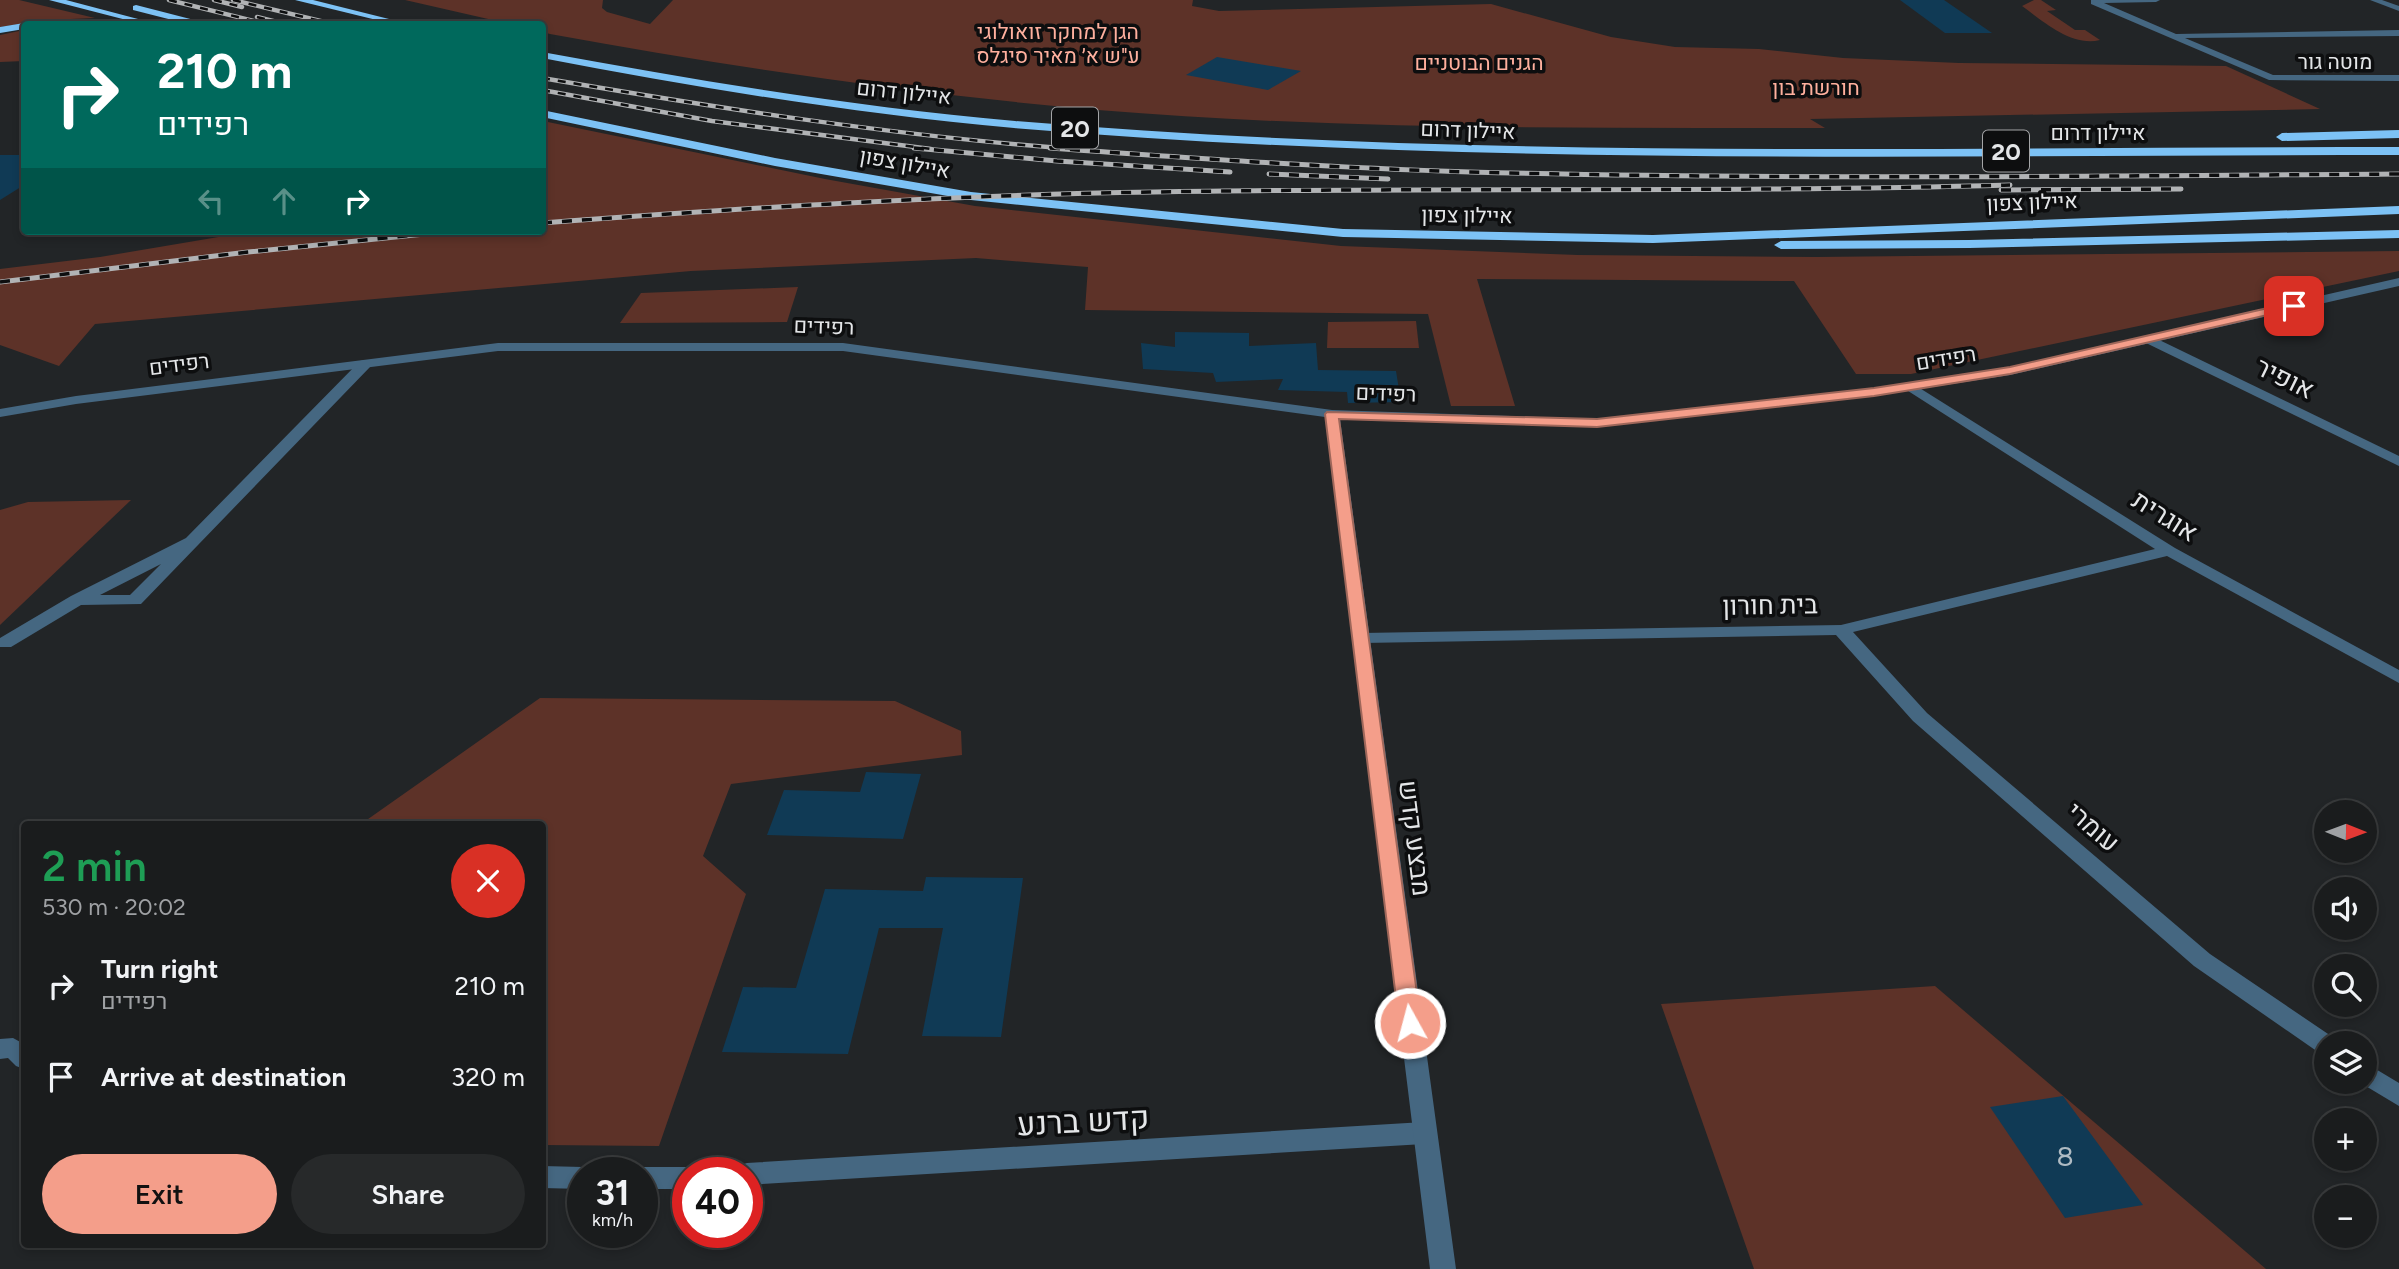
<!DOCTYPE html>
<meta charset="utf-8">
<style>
:root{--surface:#1a1c1d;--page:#27292a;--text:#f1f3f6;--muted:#9fa1a4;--line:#383a3b;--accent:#f49e8a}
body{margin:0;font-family:Figtree,Heebo,sans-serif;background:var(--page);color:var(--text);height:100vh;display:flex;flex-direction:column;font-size:26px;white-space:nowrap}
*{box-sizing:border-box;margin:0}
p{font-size:23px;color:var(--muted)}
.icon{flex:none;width:38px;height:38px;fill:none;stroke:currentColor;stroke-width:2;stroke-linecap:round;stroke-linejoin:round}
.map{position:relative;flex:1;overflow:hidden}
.side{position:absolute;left:21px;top:821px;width:525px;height:427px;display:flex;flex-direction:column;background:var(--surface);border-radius:7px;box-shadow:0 4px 10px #0003,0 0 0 2px var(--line)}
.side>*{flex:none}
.guide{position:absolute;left:21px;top:21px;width:525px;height:214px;border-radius:7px;box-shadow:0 4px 10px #0003,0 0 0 2px var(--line);background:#00695c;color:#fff;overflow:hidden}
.needle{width:46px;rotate:91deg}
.buttons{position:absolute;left:2314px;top:800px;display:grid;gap:14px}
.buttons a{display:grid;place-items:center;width:63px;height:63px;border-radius:50%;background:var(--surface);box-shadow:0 4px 10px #0003,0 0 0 2px var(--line);font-size:35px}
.speed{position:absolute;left:567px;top:1157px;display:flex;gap:14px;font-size:35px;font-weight:700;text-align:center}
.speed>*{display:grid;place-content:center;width:91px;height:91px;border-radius:50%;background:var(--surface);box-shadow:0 4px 10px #0003,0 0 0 2px var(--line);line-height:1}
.speed small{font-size:18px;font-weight:400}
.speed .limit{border:10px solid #d22;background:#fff;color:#111}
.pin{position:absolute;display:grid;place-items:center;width:60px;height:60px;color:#fff;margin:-30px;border-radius:14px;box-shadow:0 4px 10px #0006}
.me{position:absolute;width:77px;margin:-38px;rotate:353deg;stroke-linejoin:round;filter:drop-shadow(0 0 5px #0008)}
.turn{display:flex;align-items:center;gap:24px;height:147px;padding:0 21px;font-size:32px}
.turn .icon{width:91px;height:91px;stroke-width:2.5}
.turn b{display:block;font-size:49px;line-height:60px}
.lanes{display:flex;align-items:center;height:66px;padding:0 21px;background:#0003;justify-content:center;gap:35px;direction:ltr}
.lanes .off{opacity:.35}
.round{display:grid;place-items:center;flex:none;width:74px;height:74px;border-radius:37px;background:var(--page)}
.headline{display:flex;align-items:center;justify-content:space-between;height:119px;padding:0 21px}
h1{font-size:42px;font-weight:600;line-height:52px;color:#1e9e55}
.button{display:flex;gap:14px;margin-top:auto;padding:14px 21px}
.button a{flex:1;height:80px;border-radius:42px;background:var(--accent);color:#111;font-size:28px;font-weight:600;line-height:80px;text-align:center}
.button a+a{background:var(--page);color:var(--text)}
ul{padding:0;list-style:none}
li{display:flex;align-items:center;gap:21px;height:91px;padding:0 21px}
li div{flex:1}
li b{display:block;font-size:26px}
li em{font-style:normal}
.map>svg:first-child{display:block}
.green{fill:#5d3228}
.building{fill:#103a55}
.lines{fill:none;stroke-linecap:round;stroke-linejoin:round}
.minor{fill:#456781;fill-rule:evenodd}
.tertiary{fill:#456781;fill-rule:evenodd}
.motorway{fill:#7dc2f5;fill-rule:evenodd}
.rail-far1-casing{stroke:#b1b3b5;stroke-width:4.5}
.rail-casing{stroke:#b1b3b5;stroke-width:5}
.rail-far1{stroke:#0d0e0f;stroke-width:2.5;stroke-dasharray:8;stroke-linecap:butt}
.rail{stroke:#0d0e0f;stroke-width:3.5;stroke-dasharray:10;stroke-linecap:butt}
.route{fill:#f49e8a;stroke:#9f675a;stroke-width:2}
.labels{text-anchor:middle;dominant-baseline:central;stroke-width:7;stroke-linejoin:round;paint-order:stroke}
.far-park-label{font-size:21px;fill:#ffb09e;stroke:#0d0e0f}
.far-street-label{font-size:21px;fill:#e4e6e8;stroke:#0d0e0f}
.shield{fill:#0d0e0f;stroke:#a4a5a7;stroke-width:2}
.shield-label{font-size:24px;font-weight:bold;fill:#e4e6e8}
.street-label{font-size:26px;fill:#e4e6e8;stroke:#0d0e0f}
.near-number-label{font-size:28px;fill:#afbbc3}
.near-street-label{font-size:32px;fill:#e4e6e8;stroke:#0d0e0f}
</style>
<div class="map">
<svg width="2399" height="1269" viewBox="0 0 2399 1269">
<rect width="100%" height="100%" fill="#222527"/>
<!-- green -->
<g class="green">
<path d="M0,0H19L95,18L47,20L0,27Z"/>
<path d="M405,0H603L602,8L607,12L650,24L673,0H1193L1192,6L1219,11L1491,4L1611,37L1675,47L1759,49L1843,58L1959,63L2226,66L2320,109L1810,119L1825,128C1582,128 1340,130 1098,110C914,94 731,67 550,34L543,32L542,24H510Z"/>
<path d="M2034,0H2041L2056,10L2047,11L2075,30H2085L2100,40C2072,47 2044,22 2022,6Z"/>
<path d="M24,30V61L0,62V35Z"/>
<path d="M543,121L825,179L975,206L1341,246L1578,255L1816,257L2399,251V271L1911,374H1856L1794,281L1477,279L1515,406H1451L1428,314L1085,310L1088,267L976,258L691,271L95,324L59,366L0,345V269L100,257L254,231H542Z"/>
<path d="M798,287L787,322L620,323L641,293Z"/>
<path d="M1416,321L1419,348H1327L1328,322Z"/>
<path d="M131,500L0,625V510L28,502Z"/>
<path d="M540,698L895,701L961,731L962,755L731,784L703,856L746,894L659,1146L543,1145L542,824H361Z"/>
<path d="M1935,986L2266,1269H1754L1661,1004Z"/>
</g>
<!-- building -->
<g class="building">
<path d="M1900,0H1944L1992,33H1945Z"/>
<path d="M1217,57L1301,71L1268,90L1186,75Z"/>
<path d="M0,155H24V185L0,200Z"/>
<path d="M1175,332L1249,333V346L1316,343L1318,370L1396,371L1401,402L1348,403L1347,392L1278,390L1283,379L1216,382L1213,373L1143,369L1141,343L1175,347Z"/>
<path d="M866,772L921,774L903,839L767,835L784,790L860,792Z"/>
<path d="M926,877L1023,878L1001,1037L922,1036L943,928H879L848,1054L722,1052L743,987L796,988L825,889L923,891Z"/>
<path d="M2063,1096L2143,1205L2065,1218L1990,1107Z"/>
</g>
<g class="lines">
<!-- minor -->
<g class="minor">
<path d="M2091,0H2160L2156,2L2104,3L2176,34L2399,30V36L2185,38L2273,75H2399V81L2269,80L2091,4Z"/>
<path d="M2370,0H2382L2399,6V11Z"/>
<path d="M2149,335L2399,456V466L2144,342L2142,339Z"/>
<path d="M365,360L370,361V367L141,604L81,605L11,647H0V638L71,596L186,538L360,361ZM161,564L130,595H100Z"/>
<path d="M1910,382L2175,548L2399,670V683L2167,556L1853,632L1927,713L2210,954L2334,1038L2337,1043H2326V1054L2318,1052L2194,966L1913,721L1836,635L1362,643L1353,638L1362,633L1841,625L2155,549L1905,389V383Z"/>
<path d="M13,1038L24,1044V1069L16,1066L8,1058L0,1059V1039Z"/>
<path d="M2364,1062L2399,1083V1106L2359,1082H2364Z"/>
<path d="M1424,1122L1433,1125L1436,1133L1433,1141L1424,1144L747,1185V1172H735L738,1166L747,1163Z"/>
<path d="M542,1166L583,1167L593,1172H583V1189L542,1188Z"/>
<path d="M642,1167H688L698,1172H688V1189H642V1172H632Z"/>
</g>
<!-- tertiary -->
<path class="tertiary" d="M2399,278V286L2010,375L1874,396L1597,427L1340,419L1456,1269H1430L1325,417L843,351H498L76,404L0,417V409L76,396L498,343H843L1332,410L1597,419L1874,388L2010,367Z"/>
<!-- motorway -->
<g class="motorway">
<path d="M49,0H66L157,24H142Z"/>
<path d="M295,0H313L409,24H393Z"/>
<path d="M136,5L202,22L203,24H188L133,10V6Z"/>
<path d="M77,19L104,21L109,24H29L34,21Z"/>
<path d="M24,23L28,24H24V29L0,33V27Z"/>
<path d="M542,52C699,81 856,107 1015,121C1474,160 1938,147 2399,147V155C1938,155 1474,167 1014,128C856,114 699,88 542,58Z"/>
<path d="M542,110L775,158L971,192L1343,229L1653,235L2399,206V214L1653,243L1343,237L971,200L775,166L542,117Z"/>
<path d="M2399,130V138L2282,141L2276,137L2282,133Z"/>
<path d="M2399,230V238L1969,248L1781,249L1774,245L1781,241L1969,240Z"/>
</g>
<defs>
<g id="rail-far1">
<path d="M169,0L266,24"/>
<path d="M214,0L242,7"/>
<path d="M233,0L333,24"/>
<path d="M257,17L285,24"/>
<path d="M542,78C718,108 895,136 1073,149"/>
<path d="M542,90L712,121L931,149"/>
</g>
<g id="rail">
<path d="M914,148L1057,161L1230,172"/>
<path d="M1050,148C1190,158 1330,168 1470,172C1780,180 2089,176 2399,174"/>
<path d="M1269,174L1388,179"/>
<path d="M2001,190L2181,189"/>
<path d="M542,223C746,208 950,195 1154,192C1439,187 1725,193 2010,185"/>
<path d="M0,282L248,252L454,231"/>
</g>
</defs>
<!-- rail-far1 casing -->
<use href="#rail-far1" class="rail-far1-casing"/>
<!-- rail casing -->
<use href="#rail" class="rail-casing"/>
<!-- rail-far1 -->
<use href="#rail-far1" class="rail-far1"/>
<!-- rail -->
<use href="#rail" class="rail"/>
</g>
<!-- route -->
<path class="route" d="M2294,302L2300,306L2298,308L2010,374L1874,396L1597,427L1339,419L1421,1023L1417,1029L1410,1032L1402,1029L1399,1023L1325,414L1327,412L1597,419L1874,388L2010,367Z"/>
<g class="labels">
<!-- far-park labels -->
<g class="far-park-label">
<text x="1058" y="31">הגן למחקר זואולוגי<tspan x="1058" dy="24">ע"ש א׳ מאיר סיגלס</tspan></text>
<text x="1479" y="62">הגנים הבוטניים</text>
<text x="1816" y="87">חורשת בון</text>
</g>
<!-- far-street labels -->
<g class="far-street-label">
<text x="2335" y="61">מוטה גור</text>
<text transform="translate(904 92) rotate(6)">איילון דרום</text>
<text transform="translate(1468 130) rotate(2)">איילון דרום</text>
<text x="2098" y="132">איילון דרום</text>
<text transform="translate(905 163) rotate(10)">איילון צפון</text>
<text transform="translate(2032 202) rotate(-2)">איילון צפון</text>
<text transform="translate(1467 215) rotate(1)">איילון צפון</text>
<text transform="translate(824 326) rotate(2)">רפידים</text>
<text transform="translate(1946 358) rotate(-9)">רפידים</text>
<text transform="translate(179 364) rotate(-7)">רפידים</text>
<text transform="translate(1386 393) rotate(2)">רפידים</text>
</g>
<!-- shield labels -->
<g class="shield">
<rect x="1052" y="107.5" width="46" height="41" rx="5"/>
<rect x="1983" y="130.5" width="46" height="41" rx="5"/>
</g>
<g class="shield-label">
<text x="1075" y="128">20</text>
<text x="2006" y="151">20</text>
</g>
<!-- street labels -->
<g class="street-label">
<text transform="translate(2285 378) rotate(26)">אופיר</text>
<text transform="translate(2165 516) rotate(32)">אוגרית</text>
<text transform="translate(1770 605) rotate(-1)">בית חורון</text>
<text transform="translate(2093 827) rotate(41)">עומרי</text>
<text transform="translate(1415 838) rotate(83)">מבצע קדש</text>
</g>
<!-- near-number labels -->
<g class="near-number-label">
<text x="2065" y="1156">8</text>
</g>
<!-- near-street labels -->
<g class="near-street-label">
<text transform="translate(1083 1121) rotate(-3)">קדש ברנע</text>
</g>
</g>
</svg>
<div class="buttons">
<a><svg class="needle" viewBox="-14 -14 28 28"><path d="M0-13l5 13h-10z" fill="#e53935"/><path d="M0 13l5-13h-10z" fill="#9fa1a4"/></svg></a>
<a><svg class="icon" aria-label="sound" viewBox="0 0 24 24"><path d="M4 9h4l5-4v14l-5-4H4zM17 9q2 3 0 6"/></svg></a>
<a><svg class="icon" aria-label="search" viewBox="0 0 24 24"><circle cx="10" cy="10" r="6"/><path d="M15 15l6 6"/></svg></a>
<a><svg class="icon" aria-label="layers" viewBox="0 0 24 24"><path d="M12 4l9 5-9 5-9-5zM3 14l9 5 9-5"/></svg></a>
<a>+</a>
<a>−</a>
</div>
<div class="speed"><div>31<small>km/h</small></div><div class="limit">40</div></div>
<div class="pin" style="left:2294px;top:306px;background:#d93025"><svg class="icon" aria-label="arrive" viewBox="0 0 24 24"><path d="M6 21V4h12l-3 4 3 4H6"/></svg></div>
<svg class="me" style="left:1410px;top:1023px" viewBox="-20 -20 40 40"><circle r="17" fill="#f49e8a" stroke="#fff" stroke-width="3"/><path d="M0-11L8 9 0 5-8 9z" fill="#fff"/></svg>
<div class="guide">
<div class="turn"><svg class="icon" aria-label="right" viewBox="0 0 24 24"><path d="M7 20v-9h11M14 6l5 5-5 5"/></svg><div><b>210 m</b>רפידים</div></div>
<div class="lanes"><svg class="icon off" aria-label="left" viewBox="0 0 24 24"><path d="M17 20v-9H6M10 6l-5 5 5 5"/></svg><svg class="icon off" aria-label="ahead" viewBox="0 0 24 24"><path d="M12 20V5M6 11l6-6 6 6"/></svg><svg class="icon" aria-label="right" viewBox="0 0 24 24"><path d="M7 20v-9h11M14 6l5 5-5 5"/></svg></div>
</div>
<section class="side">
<div class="headline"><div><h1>2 min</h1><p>530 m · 20:02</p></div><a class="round" style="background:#d93025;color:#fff"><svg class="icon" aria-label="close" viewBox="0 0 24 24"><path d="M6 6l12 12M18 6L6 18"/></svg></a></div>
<ul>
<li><svg class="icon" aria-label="right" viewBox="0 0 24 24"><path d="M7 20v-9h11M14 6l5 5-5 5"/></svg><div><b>Turn right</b><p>רפידים</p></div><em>210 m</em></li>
<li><svg class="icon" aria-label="arrive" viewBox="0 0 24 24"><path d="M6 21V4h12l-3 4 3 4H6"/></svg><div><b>Arrive at destination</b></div><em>320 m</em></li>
</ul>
<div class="button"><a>Exit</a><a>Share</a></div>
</section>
</div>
